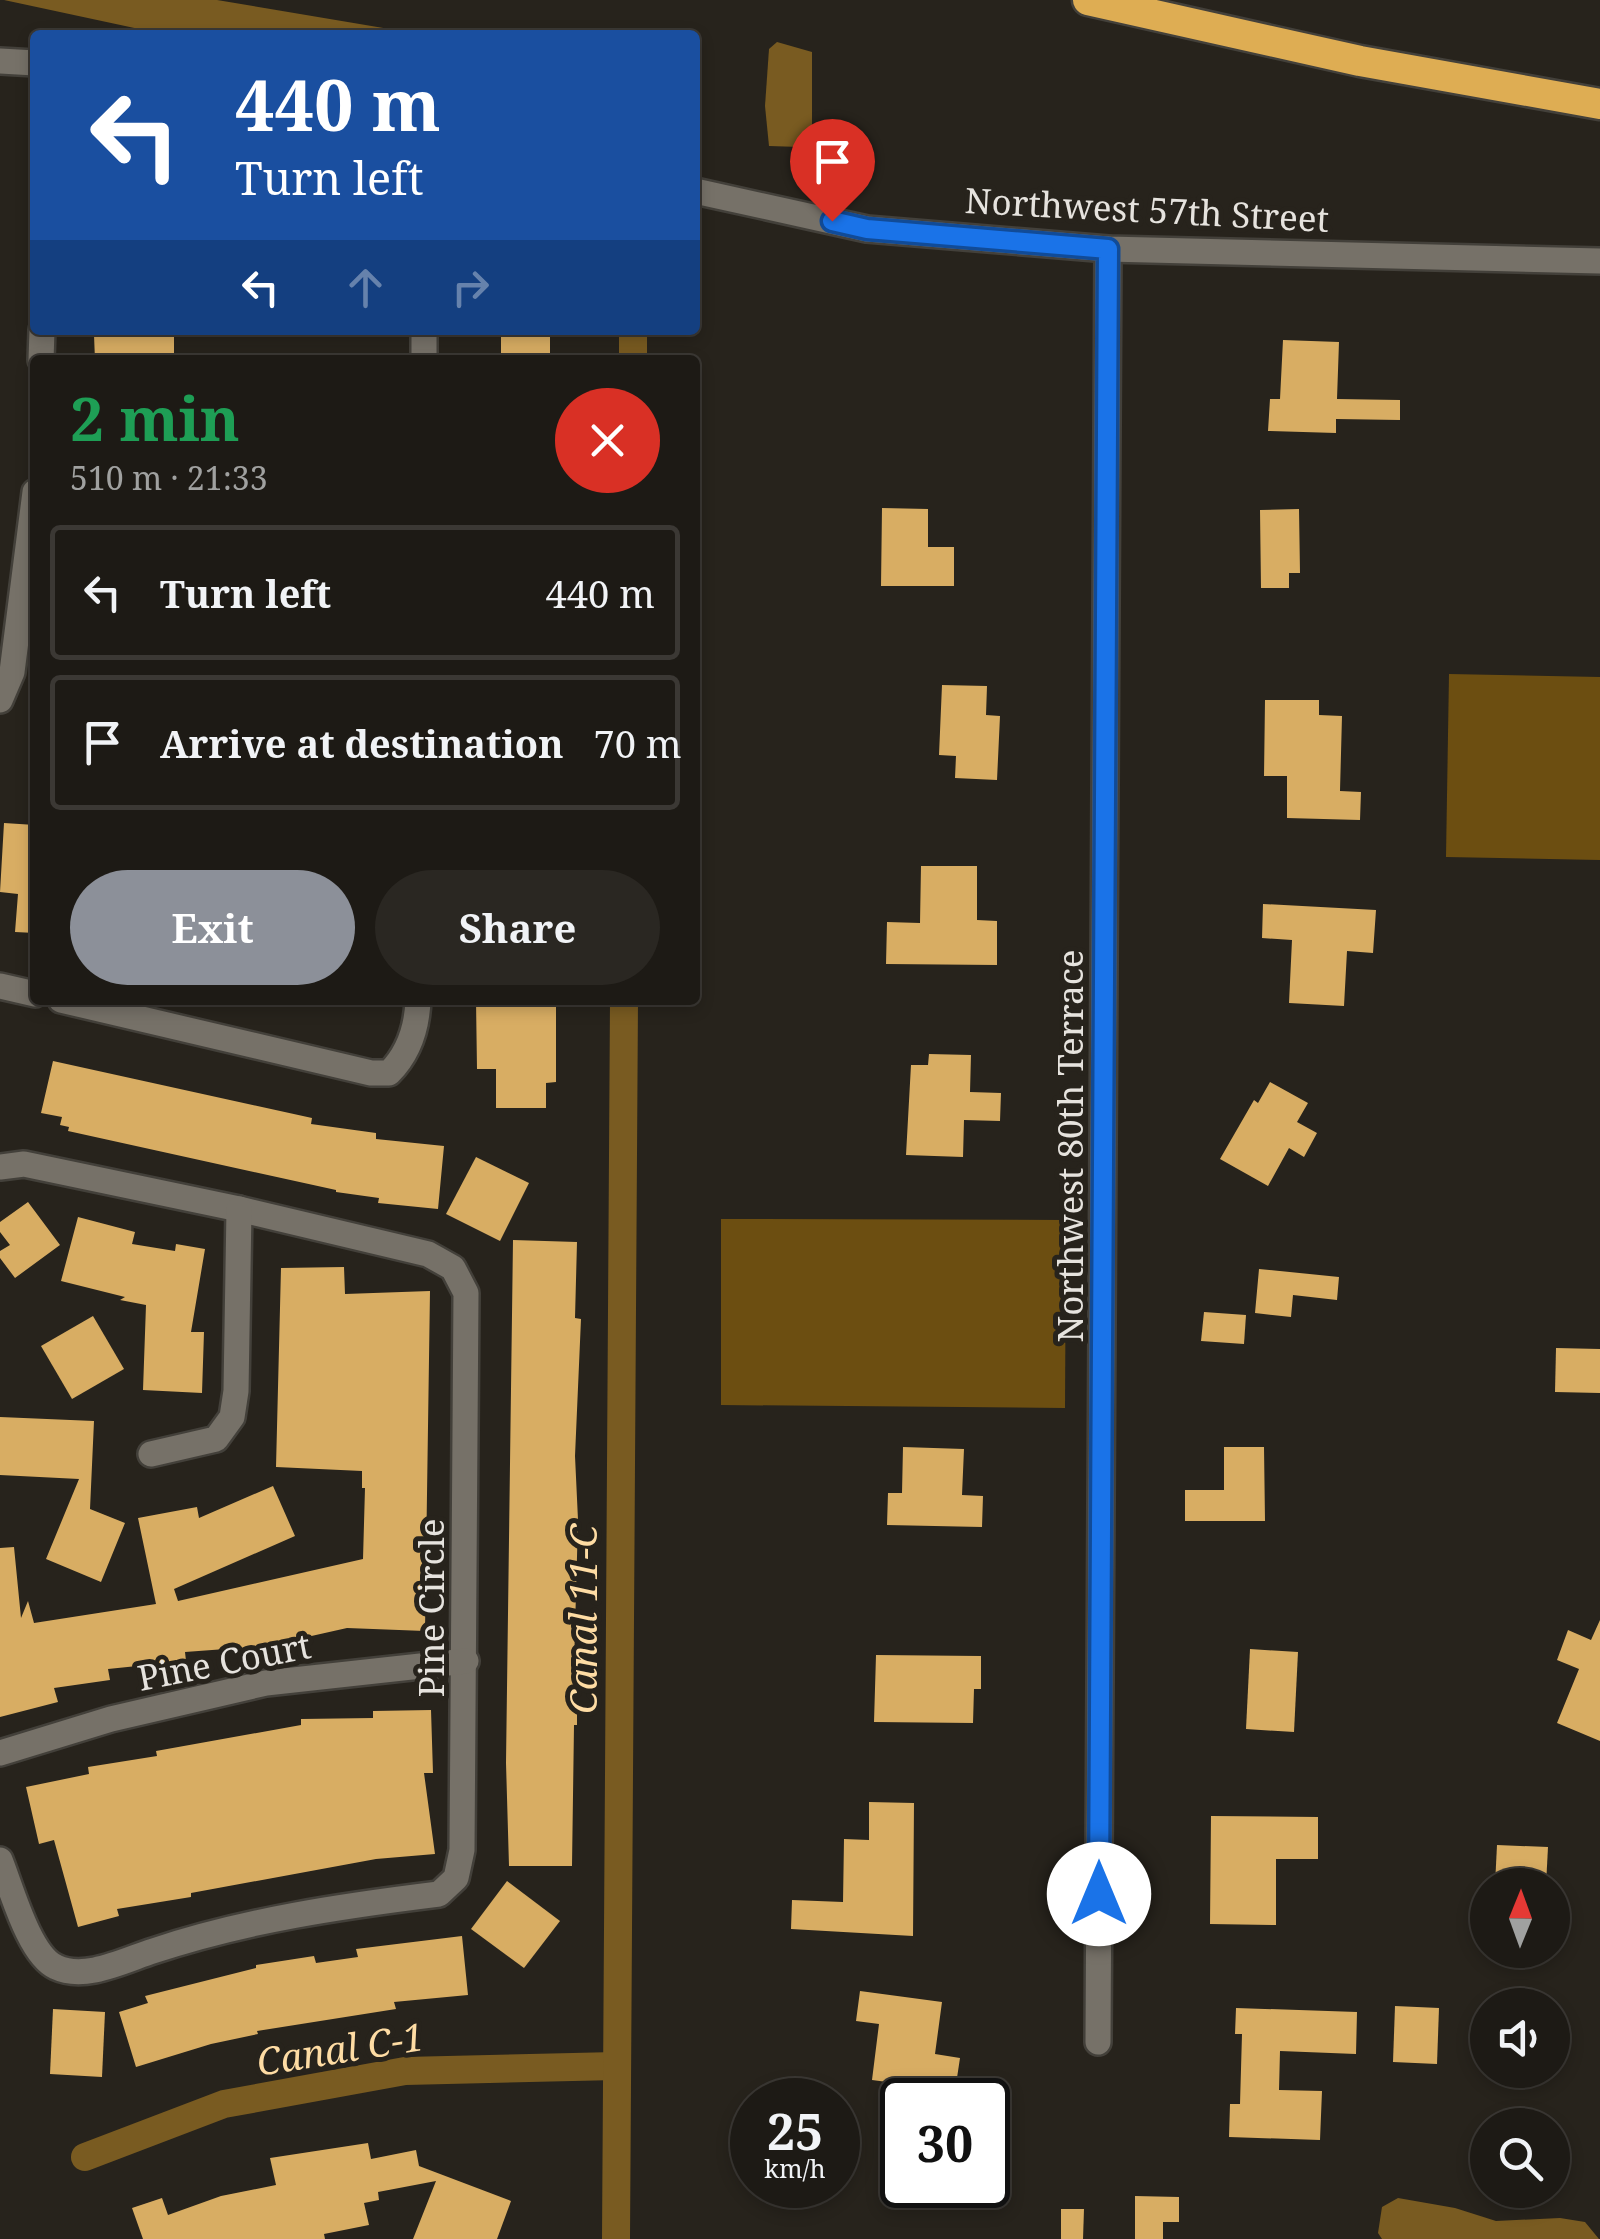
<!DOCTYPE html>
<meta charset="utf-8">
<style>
:root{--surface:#1d1a15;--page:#2a2722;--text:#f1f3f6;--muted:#a0a1a0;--line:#3b3834;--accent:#8c9099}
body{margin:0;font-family:"Noto Serif",serif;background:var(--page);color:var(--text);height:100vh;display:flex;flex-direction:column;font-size:38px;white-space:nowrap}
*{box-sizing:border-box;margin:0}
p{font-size:32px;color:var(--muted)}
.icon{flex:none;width:55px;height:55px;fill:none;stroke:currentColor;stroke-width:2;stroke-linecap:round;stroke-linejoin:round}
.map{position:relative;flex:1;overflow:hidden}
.drawer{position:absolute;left:30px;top:355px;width:670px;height:650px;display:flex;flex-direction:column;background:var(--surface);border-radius:10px;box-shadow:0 5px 15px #0003,0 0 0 2px var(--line)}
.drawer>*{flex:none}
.top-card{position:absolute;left:30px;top:30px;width:670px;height:305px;border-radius:10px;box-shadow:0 5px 15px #0003,0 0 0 2px var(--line);background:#1a4fa0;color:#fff;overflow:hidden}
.needle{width:65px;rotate:1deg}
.controls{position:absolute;left:1470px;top:1868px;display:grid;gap:20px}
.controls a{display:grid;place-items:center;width:100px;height:100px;border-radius:50%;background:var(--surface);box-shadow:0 5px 15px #0003,0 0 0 2px var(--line);font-size:50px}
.speed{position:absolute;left:730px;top:2078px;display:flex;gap:20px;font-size:50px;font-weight:700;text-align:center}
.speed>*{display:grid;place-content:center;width:130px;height:130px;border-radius:50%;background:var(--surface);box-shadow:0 5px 15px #0003,0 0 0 2px var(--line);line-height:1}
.speed small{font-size:25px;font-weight:400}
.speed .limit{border:5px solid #111;border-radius:15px;background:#fff;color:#111}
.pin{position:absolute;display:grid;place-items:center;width:85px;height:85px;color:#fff;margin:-102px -42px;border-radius:50% 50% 50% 0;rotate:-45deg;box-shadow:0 0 10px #0007}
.pin .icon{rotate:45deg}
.me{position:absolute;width:110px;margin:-55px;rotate:0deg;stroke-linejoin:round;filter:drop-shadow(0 0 8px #0008)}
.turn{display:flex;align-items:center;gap:35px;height:210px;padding:0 40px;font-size:45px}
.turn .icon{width:130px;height:130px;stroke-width:2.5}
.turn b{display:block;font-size:70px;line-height:85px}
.lanes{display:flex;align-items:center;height:95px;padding:0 40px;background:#0003;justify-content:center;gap:50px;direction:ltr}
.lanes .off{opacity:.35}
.round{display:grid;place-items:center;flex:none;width:105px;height:105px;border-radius:52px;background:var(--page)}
.headline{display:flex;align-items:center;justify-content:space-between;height:170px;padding:0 40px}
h1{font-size:60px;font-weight:700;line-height:75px;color:#1e9e55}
.primary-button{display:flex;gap:20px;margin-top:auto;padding:20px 40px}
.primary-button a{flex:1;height:115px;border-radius:60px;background:var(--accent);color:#fff;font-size:40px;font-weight:700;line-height:115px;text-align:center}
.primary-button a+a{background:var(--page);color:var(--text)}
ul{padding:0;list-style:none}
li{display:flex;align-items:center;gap:30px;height:135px;margin:0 20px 15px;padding:0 20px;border:5px solid var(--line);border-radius:10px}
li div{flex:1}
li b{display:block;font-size:38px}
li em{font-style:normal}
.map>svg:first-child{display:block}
.forest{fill:#6c4e11}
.water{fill:#795b21}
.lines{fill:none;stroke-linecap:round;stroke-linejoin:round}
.canal{stroke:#795b21;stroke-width:28}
.building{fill:#d8ad63}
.minor-casing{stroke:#43403a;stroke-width:30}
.motorway-casing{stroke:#43403a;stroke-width:35}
.minor{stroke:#767168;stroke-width:25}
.motorway{stroke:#dead53;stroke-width:30}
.route-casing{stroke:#114b97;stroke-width:25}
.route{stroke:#1a73e8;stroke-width:18}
.labels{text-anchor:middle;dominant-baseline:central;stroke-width:10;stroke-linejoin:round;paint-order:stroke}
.street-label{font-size:35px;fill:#e6e3de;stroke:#27231c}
.water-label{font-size:38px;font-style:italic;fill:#fedca4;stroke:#27231c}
</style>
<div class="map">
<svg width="1600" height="2239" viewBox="0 0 1600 2239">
<rect width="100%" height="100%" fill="#27231c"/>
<!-- forest -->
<g class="forest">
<path d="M1449,674L1600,677V860L1446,857Z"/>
<path d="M721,1219L1066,1220L1065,1408L721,1405Z"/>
</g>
<!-- water -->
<g class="water">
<path d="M4,0H217L425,35H167Z"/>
<path d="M777,42L812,52V139L800,147L769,146L765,106L769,49Z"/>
<path d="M1398,2198L1455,2208L1496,2221L1560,2218L1585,2222L1599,2239H1382L1378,2233L1382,2207Z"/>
</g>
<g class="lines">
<!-- canal -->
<g class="canal">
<path d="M633,360V330"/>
<path d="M85,2157L224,2104L405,2071L616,2066"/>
<path d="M616,2239L624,1000"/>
</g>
</g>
<!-- building -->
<g class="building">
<path d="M114,330H174V360H95L94,335H114Z"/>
<rect x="501" y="330" width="49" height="29"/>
<path d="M1283,340L1339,342L1337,399L1400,400V420L1336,419V433L1268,431L1270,399H1280Z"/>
<path d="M882,508L928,509V547H954V586H881Z"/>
<path d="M1299,509L1300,573H1289V588H1261L1260,510Z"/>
<path d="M942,685L987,686L986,715L1000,716L997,780L955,778L956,756L939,755Z"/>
<path d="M1265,700H1319V715L1342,716L1340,791L1361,792L1360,820L1287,818V776H1264Z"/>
<path d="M4,823L35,825V933L15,932L18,894L0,892Z"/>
<path d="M921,866H977V920L997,921V965L886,964L887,922L920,923Z"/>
<path d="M1263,904L1376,910L1373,953L1347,951L1344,1006L1289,1003L1292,940L1262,938Z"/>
<path d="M476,1000H556V1082L546,1083V1108H496V1069H477Z"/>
<path d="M929,1054L971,1055L970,1092L1001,1093L1000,1121L964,1120L963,1157L906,1155L911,1065H928Z"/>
<path d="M53,1061L312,1118L311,1124L376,1133V1139L444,1146L438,1209L378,1203L379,1198L336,1192V1190L68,1131L69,1127L60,1125L62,1117L41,1113Z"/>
<path d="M1270,1082L1308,1103L1297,1122L1317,1133L1304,1157L1289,1148L1268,1186L1220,1159L1254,1100L1258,1103Z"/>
<path d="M476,1157L529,1183L500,1241L446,1214Z"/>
<path d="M28,1202L60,1245L15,1278L0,1258V1251L10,1245L0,1232V1222Z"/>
<path d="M78,1217L135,1232L132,1244L175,1251L176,1244L205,1249L191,1332H204L202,1393L143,1390L146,1305L120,1300L125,1297L61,1281Z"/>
<path d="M513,1240L577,1242L575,1318L581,1319L575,1456L578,1520L574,1666H577V1725H574L572,1866H509L506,1763Z"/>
<path d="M344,1267L345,1294L430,1291L425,1631L347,1628L267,1646L185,1652L186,1661L108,1669L110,1680L54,1688L58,1702L0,1717V1548L14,1547L21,1618L28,1601L34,1623L156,1604L138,1518L197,1507L199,1518L273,1486L295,1536L174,1589L178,1601L363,1559L365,1488H362V1471L276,1467L281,1268Z"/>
<path d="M1259,1269L1339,1277L1337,1300L1293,1295L1291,1317L1255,1313Z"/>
<path d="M1204,1312L1246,1315L1244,1344L1201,1341Z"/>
<path d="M93,1316L124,1369L72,1399L41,1346Z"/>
<path d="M1556,1348L1600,1349V1393L1555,1392Z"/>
<path d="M0,1417L94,1421L90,1509L125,1523L101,1582L46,1559L79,1479L0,1475Z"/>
<path d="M903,1447L964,1449L962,1495L983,1496L982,1527L887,1525L888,1493H902Z"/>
<path d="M1224,1447H1264L1265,1521H1185V1490H1224Z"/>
<path d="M1600,1620V1741L1557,1723L1579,1669L1557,1660L1568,1630L1591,1640Z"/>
<path d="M1250,1649L1298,1652L1294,1732L1246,1729Z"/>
<path d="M876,1655L981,1656V1689H974L973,1723L874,1722Z"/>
<path d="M431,1710L433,1773H424L435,1854L376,1859L191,1893V1897L117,1909L119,1916L78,1927L54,1840L39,1844L26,1787L89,1774L88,1767L157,1756L156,1751L301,1725V1719L373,1718V1711Z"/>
<path d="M869,1802L914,1803L913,1936L791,1929L792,1900L843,1902L844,1839L869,1840Z"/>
<path d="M1211,1816L1318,1817V1859H1276V1925L1210,1924Z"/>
<path d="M1497,1845L1548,1847L1546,1885H1495Z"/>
<path d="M507,1881L560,1921L524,1968L471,1929Z"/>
<path d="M462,1936L468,1995L394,2002L396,2009L257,2031L258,2034L211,2044L136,2067L119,2012L148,2003L145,1996L256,1968V1965L314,1956L316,1963L358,1957L356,1949Z"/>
<path d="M860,1991L942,2002L935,2054L960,2058L955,2091L872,2080L879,2024L856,2021Z"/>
<path d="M1395,2006L1439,2008L1437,2064L1393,2062Z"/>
<path d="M1236,2008L1357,2012L1356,2054L1280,2051L1279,2090L1322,2091L1320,2140L1229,2137L1230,2104H1240L1242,2034H1235Z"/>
<path d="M53,2009L105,2012L102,2077L50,2074Z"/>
<path d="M368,2143L371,2159L416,2150L419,2166L511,2201L497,2239H413L436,2181L378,2192L379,2200L364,2203L369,2225L324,2234L325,2239H143L132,2208L162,2198L168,2215L221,2196L276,2185L270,2158Z"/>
<path d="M1135,2196L1179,2197V2222H1163V2239H1135Z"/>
<path d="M1061,2209H1084L1083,2239H1061Z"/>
</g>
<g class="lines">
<defs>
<g id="minor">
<path d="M0,61L35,63"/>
<path d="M695,191L867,229L1108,249L1600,261"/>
<path d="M424,330V360"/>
<path d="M41,360L42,330"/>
<path d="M0,700L12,672L35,492"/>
<path d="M0,986L35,994"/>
<path d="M61,1000L371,1073H389C409,1053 417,1028 418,1000"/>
<path d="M0,1167L24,1164L239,1209L428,1254L453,1268L466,1293L462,1850L456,1878L439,1894C342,1906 246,1920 153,1951C125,1960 85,1981 56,1967C29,1955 11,1887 0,1860"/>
<path d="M151,1454L216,1439L232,1417L236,1391L239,1209"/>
<path d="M0,1753L111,1719L266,1683L466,1661"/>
<path d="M1098,2042L1108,249"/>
</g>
<path id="motorway" d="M1088,0L1360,61L1600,104"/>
</defs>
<!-- minor casing -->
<use href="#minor" class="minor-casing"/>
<!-- motorway casing -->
<use href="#motorway" class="motorway-casing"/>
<!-- minor -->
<use href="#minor" class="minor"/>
<!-- motorway -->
<use href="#motorway" class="motorway"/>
</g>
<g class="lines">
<defs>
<path id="route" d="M832,221L867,229L1108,249L1099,1894"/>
</defs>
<!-- route casing -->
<use href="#route" class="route-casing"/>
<!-- route -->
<use href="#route" class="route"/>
</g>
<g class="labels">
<!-- street labels -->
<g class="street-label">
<text transform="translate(1147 209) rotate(3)">Northwest 57th Street</text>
<text transform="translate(1069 1146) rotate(-90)">Northwest 80th Terrace</text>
<text transform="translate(430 1608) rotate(-90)">Pine Circle</text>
<text transform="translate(224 1661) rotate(-11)">Pine Court</text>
</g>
<!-- water labels -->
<g class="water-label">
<text transform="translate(582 1619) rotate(-90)">Canal 11-C</text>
<text transform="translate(340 2048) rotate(-9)">Canal C-1</text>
</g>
</g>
</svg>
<div class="controls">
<a><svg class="needle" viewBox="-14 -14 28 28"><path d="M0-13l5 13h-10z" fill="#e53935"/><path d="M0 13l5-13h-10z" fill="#a0a1a0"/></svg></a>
<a><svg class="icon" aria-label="sound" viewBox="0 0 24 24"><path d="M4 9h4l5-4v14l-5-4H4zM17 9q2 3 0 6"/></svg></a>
<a><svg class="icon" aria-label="search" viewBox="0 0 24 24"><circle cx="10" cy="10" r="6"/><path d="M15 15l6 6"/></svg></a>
</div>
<div class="speed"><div>25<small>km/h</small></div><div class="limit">30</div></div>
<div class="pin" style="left:832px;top:221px;background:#d93025"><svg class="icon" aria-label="arrive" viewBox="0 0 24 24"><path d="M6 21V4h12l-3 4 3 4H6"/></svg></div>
<svg class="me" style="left:1099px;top:1894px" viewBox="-20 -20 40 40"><circle r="19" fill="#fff"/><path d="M0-13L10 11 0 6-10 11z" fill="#1a73e8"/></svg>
<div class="top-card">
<div class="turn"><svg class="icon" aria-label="left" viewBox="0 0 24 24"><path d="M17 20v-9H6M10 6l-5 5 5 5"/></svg><div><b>440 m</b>Turn left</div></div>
<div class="lanes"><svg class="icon" aria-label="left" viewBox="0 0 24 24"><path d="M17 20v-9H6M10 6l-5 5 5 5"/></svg><svg class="icon off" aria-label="ahead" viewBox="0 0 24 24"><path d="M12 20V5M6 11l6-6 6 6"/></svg><svg class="icon off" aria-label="right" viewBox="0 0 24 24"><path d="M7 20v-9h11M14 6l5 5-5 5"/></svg></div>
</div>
<section class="drawer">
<div class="headline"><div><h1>2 min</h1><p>510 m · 21:33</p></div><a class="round" style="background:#d93025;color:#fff"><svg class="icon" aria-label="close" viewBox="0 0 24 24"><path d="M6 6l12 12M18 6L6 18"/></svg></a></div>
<ul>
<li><svg class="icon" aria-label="left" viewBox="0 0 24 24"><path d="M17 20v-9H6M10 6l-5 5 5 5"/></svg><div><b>Turn left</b></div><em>440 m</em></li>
<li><svg class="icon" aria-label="arrive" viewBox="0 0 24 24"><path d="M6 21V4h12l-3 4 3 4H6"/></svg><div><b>Arrive at destination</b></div><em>70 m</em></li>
</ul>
<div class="primary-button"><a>Exit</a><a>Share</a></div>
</section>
</div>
